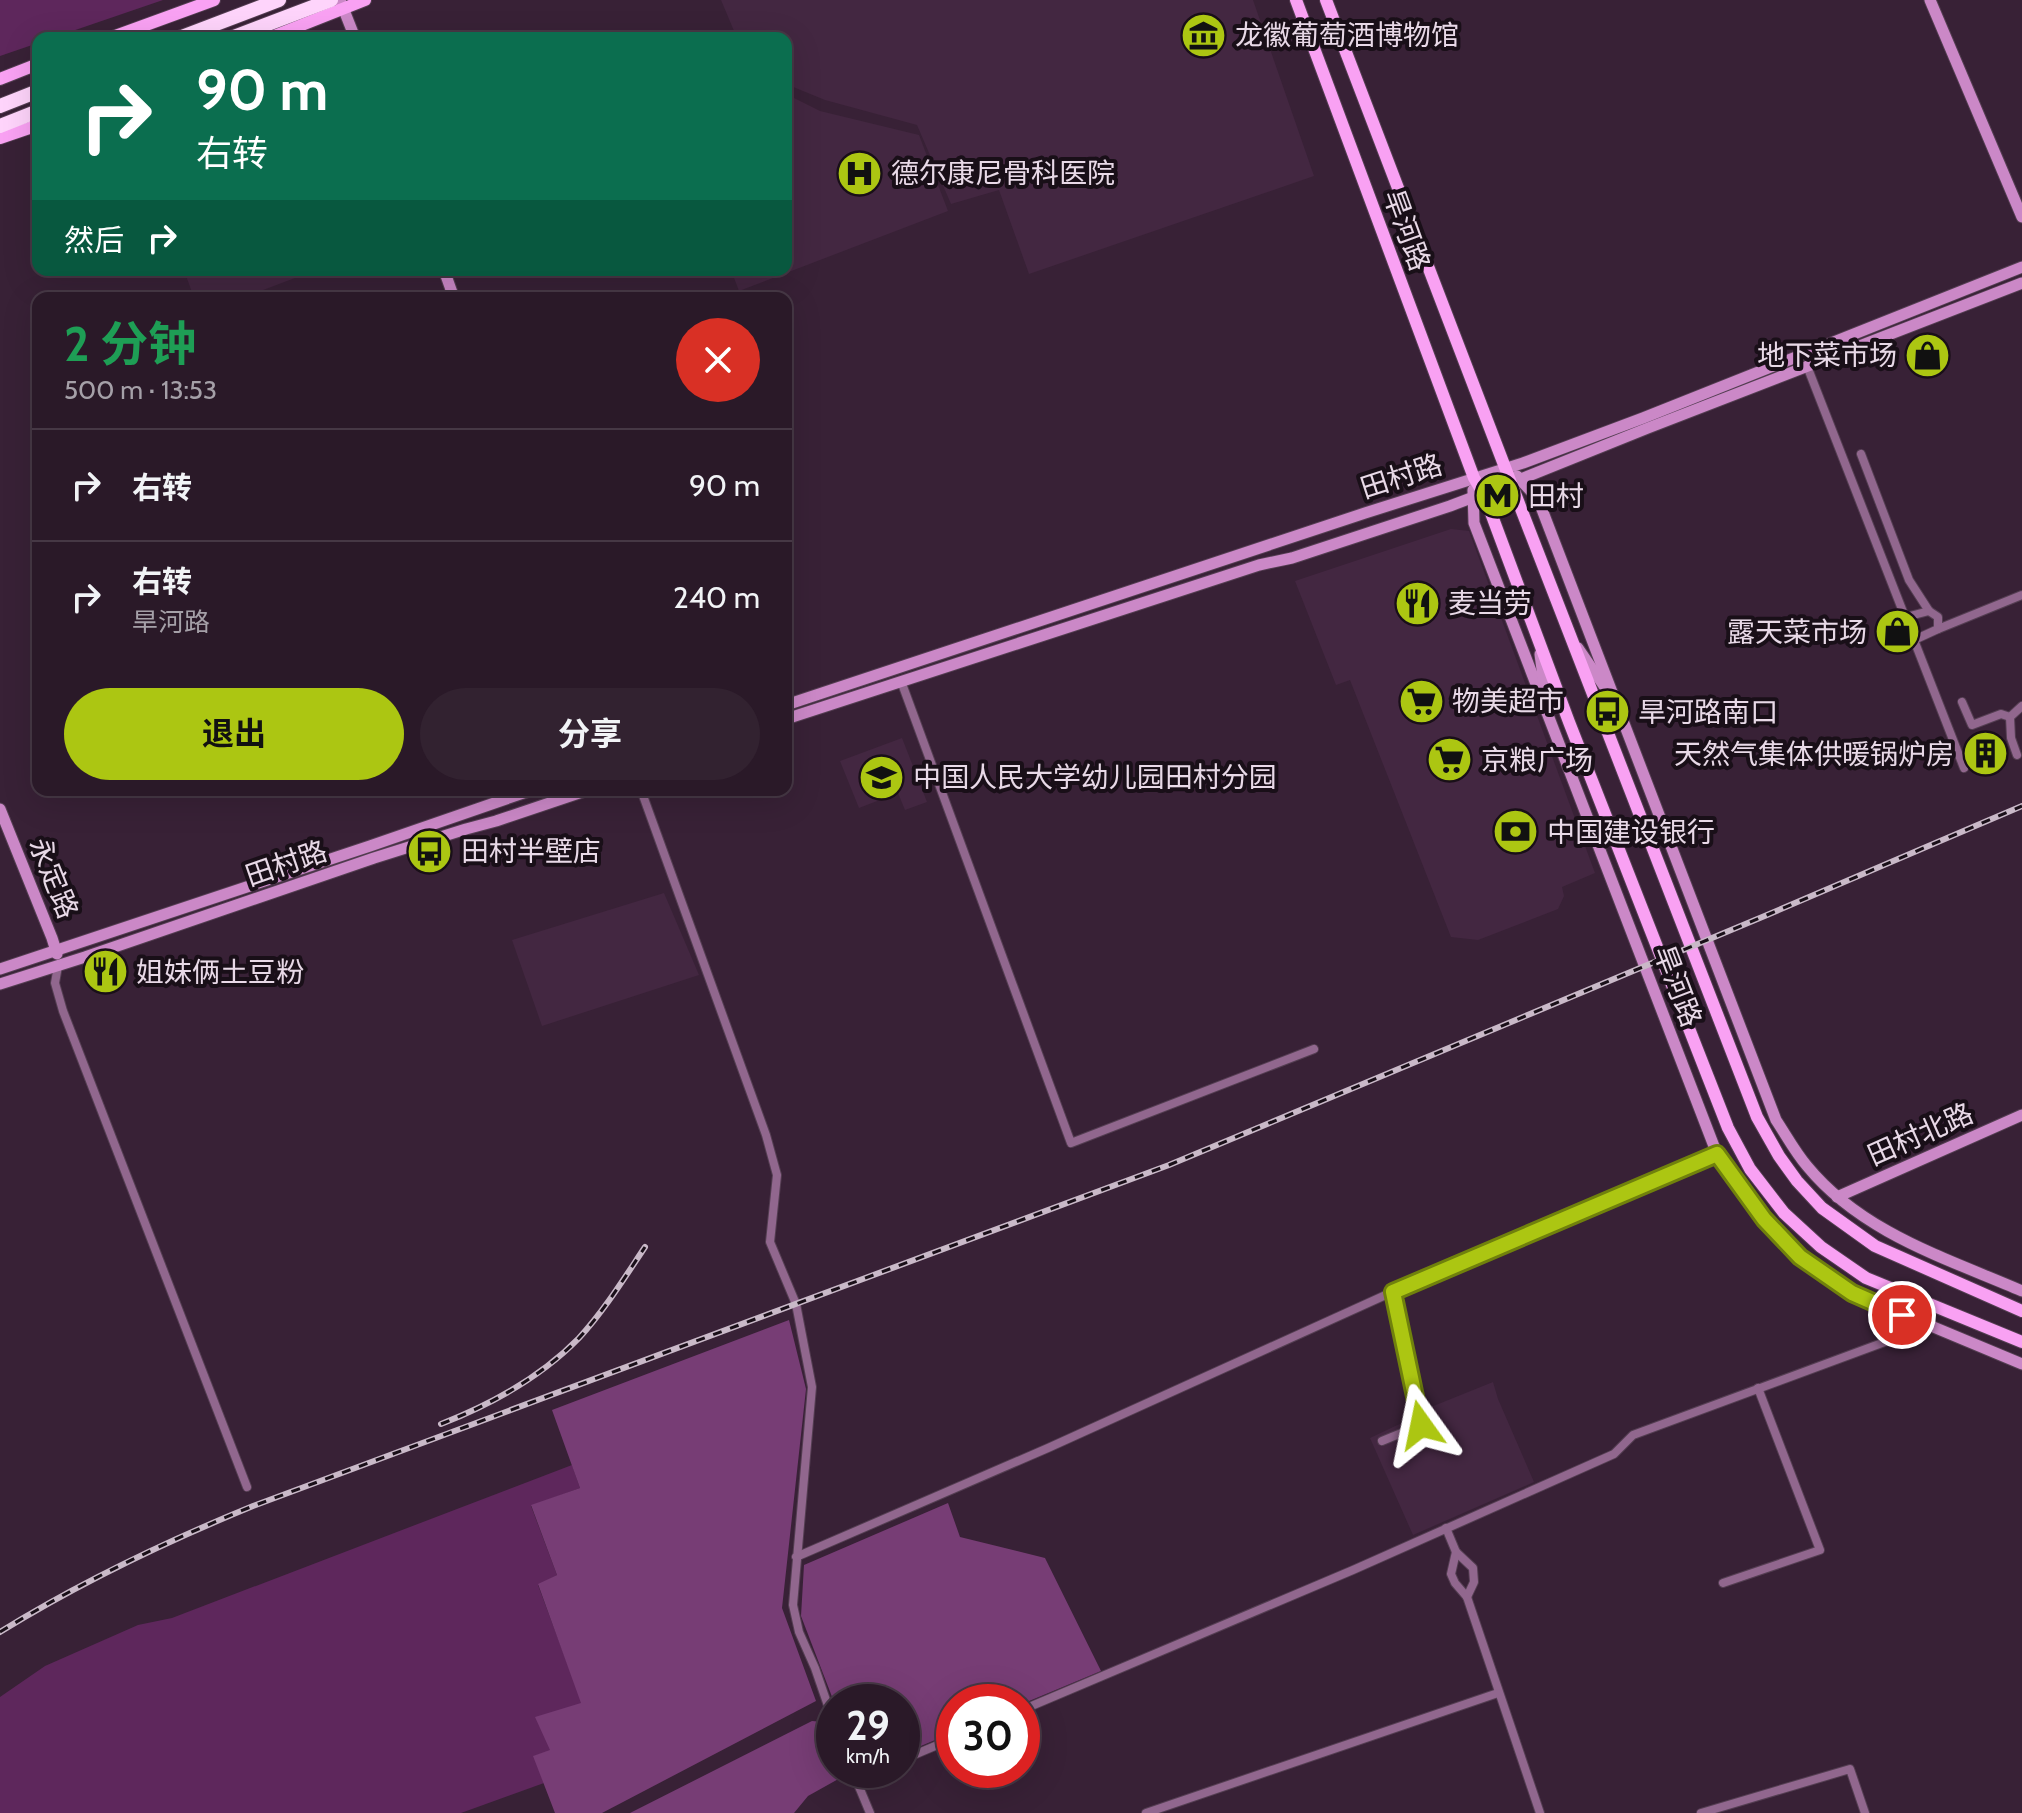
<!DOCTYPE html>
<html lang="zh">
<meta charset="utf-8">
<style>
:root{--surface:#2a1928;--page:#322230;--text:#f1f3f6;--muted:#a5a0a8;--line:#463845;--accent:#acc612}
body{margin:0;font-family:Cabin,"Noto Sans SC",sans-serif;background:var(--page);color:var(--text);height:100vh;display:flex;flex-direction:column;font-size:30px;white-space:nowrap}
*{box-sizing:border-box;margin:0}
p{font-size:26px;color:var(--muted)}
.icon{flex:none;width:44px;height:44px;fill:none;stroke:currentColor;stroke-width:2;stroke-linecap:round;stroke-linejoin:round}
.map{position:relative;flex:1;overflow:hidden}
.side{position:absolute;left:32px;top:292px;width:760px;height:504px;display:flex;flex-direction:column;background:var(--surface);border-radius:16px;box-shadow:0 8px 32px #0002,0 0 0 2px var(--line)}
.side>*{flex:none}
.hud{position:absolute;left:32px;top:32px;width:760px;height:244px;border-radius:16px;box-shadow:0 8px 32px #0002,0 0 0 2px var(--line);background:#0b6e4f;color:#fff;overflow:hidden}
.speed{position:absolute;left:816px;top:1684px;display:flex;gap:16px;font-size:40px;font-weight:700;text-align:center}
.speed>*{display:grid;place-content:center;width:104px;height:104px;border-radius:50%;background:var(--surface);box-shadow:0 8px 32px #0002,0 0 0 2px var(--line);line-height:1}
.speed small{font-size:20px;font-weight:400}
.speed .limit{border:12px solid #d22;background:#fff;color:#111}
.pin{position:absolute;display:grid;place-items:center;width:68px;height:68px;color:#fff;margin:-34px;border:4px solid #fff;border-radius:50%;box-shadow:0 2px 8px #0007}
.me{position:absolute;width:88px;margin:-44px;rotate:348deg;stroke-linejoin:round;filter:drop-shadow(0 0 6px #0008)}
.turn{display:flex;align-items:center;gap:28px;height:168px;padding:0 32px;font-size:36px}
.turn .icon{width:104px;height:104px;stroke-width:2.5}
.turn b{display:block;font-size:56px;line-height:68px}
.then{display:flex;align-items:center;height:76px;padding:0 32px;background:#0003;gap:16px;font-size:30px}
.round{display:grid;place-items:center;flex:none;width:84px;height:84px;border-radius:42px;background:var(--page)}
.overview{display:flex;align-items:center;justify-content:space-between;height:136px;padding:0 32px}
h1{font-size:48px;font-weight:700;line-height:60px;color:#1e9e55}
.primary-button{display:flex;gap:16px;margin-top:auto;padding:16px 32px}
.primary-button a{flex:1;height:92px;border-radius:48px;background:var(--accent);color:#111;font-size:32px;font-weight:700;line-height:92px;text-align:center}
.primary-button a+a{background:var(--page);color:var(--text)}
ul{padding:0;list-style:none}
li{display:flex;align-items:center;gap:24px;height:112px;padding:0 32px;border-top:2px solid var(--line)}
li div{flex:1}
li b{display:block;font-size:30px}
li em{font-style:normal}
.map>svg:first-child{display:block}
.built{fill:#432741}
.green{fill:#5e275c}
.forest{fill:#773d75}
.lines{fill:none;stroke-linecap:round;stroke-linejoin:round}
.street-casing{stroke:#543e52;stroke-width:10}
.secondary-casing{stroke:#543e52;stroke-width:13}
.primary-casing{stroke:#543e52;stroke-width:14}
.highway-casing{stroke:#543e52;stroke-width:16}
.street{stroke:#91678e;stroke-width:8}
.secondary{stroke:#cb88c7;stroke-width:11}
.primary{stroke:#f9a1f3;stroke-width:12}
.highway{stroke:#fed4fb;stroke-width:14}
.rail-casing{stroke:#c9b9c8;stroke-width:6}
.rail{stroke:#190f18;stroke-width:3;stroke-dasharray:9;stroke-linecap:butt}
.route-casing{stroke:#70810c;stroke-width:20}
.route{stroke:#acc612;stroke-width:14}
.labels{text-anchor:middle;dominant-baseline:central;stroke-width:8;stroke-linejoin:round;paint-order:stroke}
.poi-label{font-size:28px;fill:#e8d9e7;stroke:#190f18;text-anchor:start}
.street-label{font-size:28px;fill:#e8d9e7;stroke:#190f18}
</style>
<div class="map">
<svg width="2022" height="1813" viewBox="0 0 2022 1813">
<rect width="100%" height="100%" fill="#382136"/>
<!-- built -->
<g class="built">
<path d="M721,0H1253L1314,176L1029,274L999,190L951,204L917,125L825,100L786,84V38H737Z"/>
<path d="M786,94L820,111L919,135L948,211L739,291L731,270H786Z"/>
<path d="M184,270H316L242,298H194Z"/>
<path d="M1451,529L1469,531L1595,873L1562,887L1564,896L1558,909L1478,940L1451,937L1350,680L1336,685L1295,581Z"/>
<path d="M902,738L927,802L905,810L898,793L859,808L840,761Z"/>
<path d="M664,893L699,975L542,1026L512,940Z"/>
<path d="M1493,1382L1498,1399L1534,1482L1413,1535L1370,1438L1406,1421L1426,1409Z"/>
</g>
<!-- green -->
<g class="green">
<path d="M0,0H163L52,38H38V43L0,56Z"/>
<path d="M572,1465L580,1488L531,1506L557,1575L538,1585L582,1703L550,1751L534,1756L544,1783L461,1813H0V1697L45,1666L138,1625L172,1618Z"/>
</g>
<!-- forest -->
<g class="forest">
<path d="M789,1320L806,1389L782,1608L816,1701L602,1813H555L533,1756L550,1750L535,1717L581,1703L538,1584L557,1575L531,1505L580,1488L552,1410Z"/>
<path d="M948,1503L960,1537L1045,1558L1101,1671L1022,1704V1702H954V1732L902,1754V1702H834L801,1616L804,1565Z"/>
<path d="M812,1721L823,1722L834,1754V1770H839L842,1777L808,1796L794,1813H630Z"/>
</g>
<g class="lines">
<defs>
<g id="street">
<path d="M1807,366L1964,768"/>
<path d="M1861,454L1909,580L1929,611"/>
<path d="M1906,617L1929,611L1938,617V629L1914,640"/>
<path d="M1938,629L2022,595"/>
<path d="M901,681L1071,1143L1314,1049"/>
<path d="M1962,702L1972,725L2001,714L2010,717"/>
<path d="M2017,755L2011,738L2010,717L2022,706"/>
<path d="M641,790L766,1135L777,1175L770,1242L796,1304L812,1387L793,1605L799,1632L815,1668L834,1723"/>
<path d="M58,966L55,983L63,1011L247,1487"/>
<path d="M1382,1441L1421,1425L1393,1292"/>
<path d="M1446,1528L1456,1552L1451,1574L1455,1583L1467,1597L1540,1813"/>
<path d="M1456,1552L1473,1568L1474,1582L1467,1597"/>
<path d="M796,1557L1048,1448L1421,1279L1717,1154"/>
<path d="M1723,1583L1820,1550L1758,1388"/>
<path d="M1022,1710L1353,1570L1614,1454L1633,1435L1928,1326"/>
<path d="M902,1760L954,1738"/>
<path d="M852,1770L870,1813"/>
<path d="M855,1779L878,1770"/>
<path d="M1146,1813L1498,1693"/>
<path d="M1701,1813L1850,1769L1865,1813"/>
</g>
<g id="secondary">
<path d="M340,0L355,38"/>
<path d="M1930,0L2022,217"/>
<path d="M444,270L454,298"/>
<path d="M1517,476L1538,499L1776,1120C1786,1135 1795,1152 1807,1166C1862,1233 1946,1258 2022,1291"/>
<path d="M1473,490L1474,523L1717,1154L1764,1219L1800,1257L1852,1293L2022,1364"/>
<path d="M1578,648L1604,686"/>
<path d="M1540,654L1546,700"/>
<path d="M786,705L1365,513L1523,463L1643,418L2022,267"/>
<path d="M786,719L1259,565L1292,558L1450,506L1511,483L1648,428L2022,283"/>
<path d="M0,809L52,938L57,954"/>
<path d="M0,969L370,846L532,790"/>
<path d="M0,984L85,957L374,858L466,829L496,821L588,790"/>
<path d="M1837,1197L2022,1115"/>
</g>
<g id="primary">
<path d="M1296,0L1474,478L1483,493L1488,505L1569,722L1708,1077L1728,1128L1750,1169L1784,1213L1821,1247L1866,1278L2022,1342"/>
<path d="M1326,0L1511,483L1757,1117L1779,1156L1797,1181L1822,1208L1875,1246L2022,1311"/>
<path d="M110,38L214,0"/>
<path d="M269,38L365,0"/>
<path d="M0,79L38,64"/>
<path d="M0,138L38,125"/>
</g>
<g id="highway">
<path d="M179,38L279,0"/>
<path d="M231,38L331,0"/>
<path d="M0,106L38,91"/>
<path d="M0,126L38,111"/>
</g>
</defs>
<!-- street casing -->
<use href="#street" class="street-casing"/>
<!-- secondary casing -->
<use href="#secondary" class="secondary-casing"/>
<!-- primary casing -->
<use href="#primary" class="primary-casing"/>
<!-- highway casing -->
<use href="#highway" class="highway-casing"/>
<!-- street -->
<use href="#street" class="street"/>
<!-- secondary -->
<use href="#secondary" class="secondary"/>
<!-- primary -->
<use href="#primary" class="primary"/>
<!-- highway -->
<use href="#highway" class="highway"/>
<defs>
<g id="rail">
<path d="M441,1424C492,1404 541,1377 579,1338C604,1311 625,1277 645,1247"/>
<path d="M0,1632C81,1582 165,1542 253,1506L1169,1165L1767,915L2022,806"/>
</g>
</defs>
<!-- rail casing -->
<use href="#rail" class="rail-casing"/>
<!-- rail -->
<use href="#rail" class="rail"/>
</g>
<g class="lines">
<defs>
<path id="route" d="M1421,1425L1393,1292L1717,1154L1764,1219L1800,1257L1852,1293L1902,1315"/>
</defs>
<!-- route casing -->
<use href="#route" class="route-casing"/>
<!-- route -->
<use href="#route" class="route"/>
</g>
<!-- icons -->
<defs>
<symbol id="museum-disc" viewBox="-11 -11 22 22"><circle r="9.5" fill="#acc612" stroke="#190f18"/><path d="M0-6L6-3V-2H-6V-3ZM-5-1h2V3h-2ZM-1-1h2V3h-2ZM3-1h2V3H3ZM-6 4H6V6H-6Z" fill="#111"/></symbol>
<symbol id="hospital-disc" viewBox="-11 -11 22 22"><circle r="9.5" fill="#acc612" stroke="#190f18"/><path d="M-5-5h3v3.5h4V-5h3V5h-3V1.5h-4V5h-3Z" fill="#111"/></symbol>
<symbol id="shop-disc" viewBox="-11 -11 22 22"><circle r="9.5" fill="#acc612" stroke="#190f18"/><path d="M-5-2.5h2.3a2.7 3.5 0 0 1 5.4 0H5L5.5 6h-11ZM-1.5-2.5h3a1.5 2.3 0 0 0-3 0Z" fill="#111"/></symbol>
<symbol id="metro-disc" viewBox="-11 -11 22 22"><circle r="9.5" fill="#acc612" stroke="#190f18"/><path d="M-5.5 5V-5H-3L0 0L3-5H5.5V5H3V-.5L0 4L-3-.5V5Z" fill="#111"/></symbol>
<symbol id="restaurant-disc" viewBox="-11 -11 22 22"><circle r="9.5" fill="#acc612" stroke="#190f18"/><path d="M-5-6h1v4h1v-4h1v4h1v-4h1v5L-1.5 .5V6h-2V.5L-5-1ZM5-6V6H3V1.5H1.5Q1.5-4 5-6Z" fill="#111"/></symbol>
<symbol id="supermarket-disc" viewBox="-11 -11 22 22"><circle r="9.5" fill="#acc612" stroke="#190f18"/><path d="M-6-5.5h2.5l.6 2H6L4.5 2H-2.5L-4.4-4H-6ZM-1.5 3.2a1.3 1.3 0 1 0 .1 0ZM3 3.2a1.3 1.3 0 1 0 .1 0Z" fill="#111"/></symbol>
<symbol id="bus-disc" viewBox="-11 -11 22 22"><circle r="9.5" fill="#acc612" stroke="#190f18"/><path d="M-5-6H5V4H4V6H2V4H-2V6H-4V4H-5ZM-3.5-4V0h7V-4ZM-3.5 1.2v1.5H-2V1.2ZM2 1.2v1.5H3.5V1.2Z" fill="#111"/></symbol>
<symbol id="building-disc" viewBox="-11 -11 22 22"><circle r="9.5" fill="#acc612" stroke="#190f18"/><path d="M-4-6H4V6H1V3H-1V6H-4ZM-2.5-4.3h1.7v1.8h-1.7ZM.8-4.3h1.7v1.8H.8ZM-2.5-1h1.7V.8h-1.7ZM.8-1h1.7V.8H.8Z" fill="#111"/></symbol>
<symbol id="school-disc" viewBox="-11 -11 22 22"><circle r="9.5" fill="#acc612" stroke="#190f18"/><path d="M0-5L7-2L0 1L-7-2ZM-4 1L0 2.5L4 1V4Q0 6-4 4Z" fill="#111"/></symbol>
<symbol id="bank-disc" viewBox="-11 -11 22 22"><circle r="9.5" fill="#acc612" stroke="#190f18"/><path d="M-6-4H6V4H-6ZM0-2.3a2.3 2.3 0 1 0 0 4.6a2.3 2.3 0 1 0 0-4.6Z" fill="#111"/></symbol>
</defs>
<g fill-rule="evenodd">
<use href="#museum-disc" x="1178" y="10" width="51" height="51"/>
<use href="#hospital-disc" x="834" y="148" width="51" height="51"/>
<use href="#shop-disc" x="1902" y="330" width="51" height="51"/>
<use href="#metro-disc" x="1472" y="470" width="51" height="51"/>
<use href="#restaurant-disc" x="1392" y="578" width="51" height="51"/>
<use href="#shop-disc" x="1872" y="606" width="51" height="51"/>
<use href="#supermarket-disc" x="1396" y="676" width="51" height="51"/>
<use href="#bus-disc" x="1582" y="686" width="51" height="51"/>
<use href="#building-disc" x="1960" y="728" width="51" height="51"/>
<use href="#supermarket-disc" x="1424" y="734" width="51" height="51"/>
<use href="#school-disc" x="856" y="752" width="51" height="51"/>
<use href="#bank-disc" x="1490" y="806" width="51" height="51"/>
<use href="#bus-disc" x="404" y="826" width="51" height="51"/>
<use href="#restaurant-disc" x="80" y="946" width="51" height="51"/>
</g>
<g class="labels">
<!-- poi labels -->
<g class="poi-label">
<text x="1235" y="35">龙徽葡萄酒博物馆</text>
<text x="891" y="173">德尔康尼骨科医院</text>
<text x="1897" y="355" text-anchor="end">地下菜市场</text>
<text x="1528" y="496">田村</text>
<text x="1448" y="603">麦当劳</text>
<text x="1867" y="632" text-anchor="end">露天菜市场</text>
<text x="1452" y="701">物美超市</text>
<text x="1638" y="712">旱河路南口</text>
<text x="1954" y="754" text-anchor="end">天然气集体供暖锅炉房</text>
<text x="1481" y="760">京粮广场</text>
<text x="913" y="777">中国人民大学幼儿园田村分园</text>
<text x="1547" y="832">中国建设银行</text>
<text x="461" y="851">田村半壁店</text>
<text x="136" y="972">姐妹俩土豆粉</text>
</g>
<!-- street labels -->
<g class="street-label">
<text transform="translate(1407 230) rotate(70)">旱河路</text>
<text transform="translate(1401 476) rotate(-18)">田村路</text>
<text transform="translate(286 863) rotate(-19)">田村路</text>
<text transform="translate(54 878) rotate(68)">永定路</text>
<text transform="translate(1678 986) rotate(69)">旱河路</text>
<text transform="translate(1920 1134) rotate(-24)">田村北路</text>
</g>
</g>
</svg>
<div class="speed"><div>29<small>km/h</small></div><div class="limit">30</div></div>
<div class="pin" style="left:1902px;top:1315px;background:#d93025"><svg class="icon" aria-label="arrive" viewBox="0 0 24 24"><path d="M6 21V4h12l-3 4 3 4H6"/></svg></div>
<svg class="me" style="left:1421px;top:1425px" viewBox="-20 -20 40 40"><path d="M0-17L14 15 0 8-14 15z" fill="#acc612" stroke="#fff" stroke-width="4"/></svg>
<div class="hud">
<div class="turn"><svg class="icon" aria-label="right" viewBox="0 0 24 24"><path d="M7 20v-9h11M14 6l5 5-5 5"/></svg><div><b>90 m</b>右转</div></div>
<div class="then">然后<svg class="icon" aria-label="right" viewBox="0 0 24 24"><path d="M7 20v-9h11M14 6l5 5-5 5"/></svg></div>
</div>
<section class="side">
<div class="overview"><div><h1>2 分钟</h1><p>500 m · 13:53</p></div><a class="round" style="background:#d93025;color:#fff"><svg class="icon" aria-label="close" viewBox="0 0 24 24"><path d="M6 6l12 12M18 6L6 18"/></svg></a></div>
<ul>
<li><svg class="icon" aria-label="right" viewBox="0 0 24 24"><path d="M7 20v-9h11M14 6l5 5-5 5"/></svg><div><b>右转</b></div><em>90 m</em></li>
<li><svg class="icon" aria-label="right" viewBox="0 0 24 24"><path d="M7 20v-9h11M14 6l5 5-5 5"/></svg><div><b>右转</b><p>旱河路</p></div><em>240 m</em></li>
</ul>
<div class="primary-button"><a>退出</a><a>分享</a></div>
</section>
</div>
